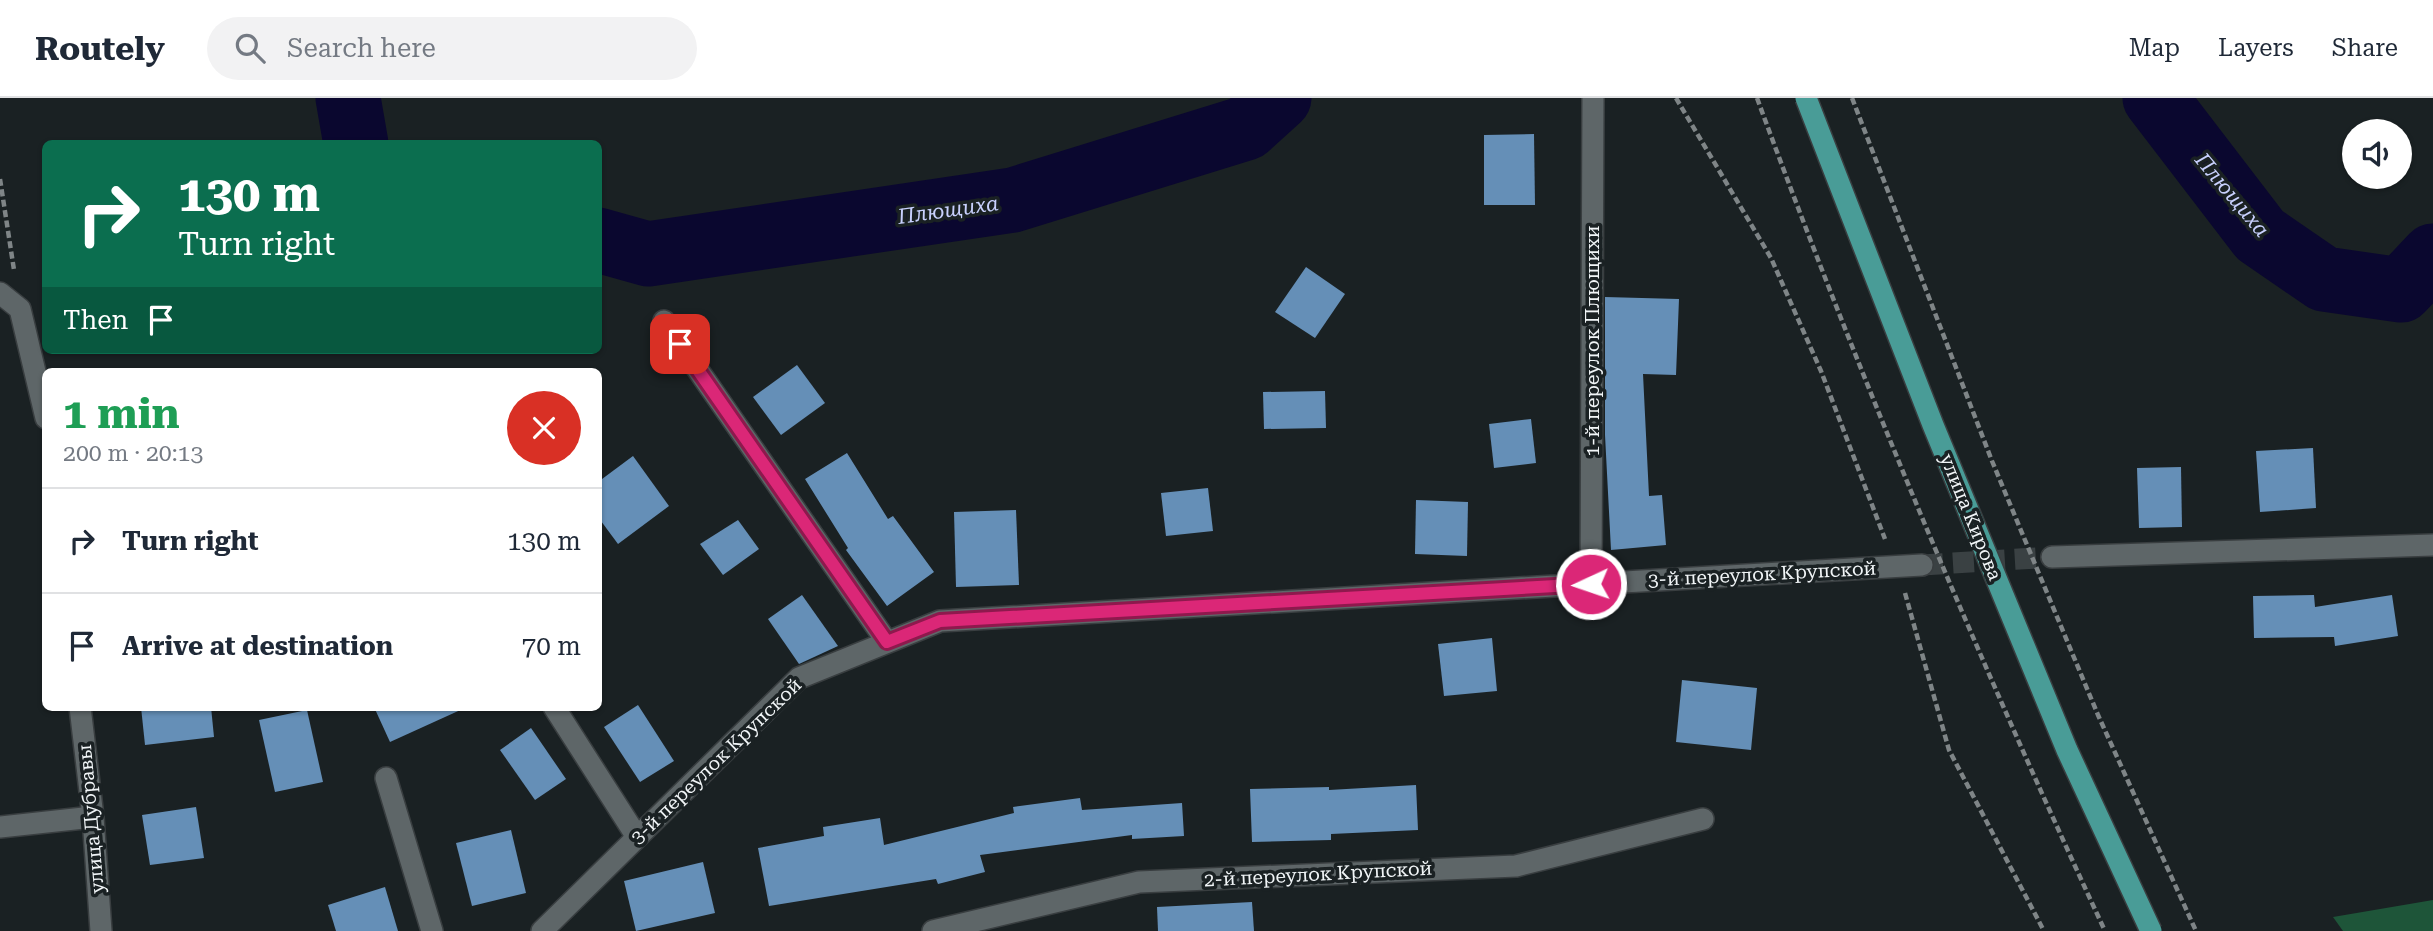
<!DOCTYPE html>
<meta charset="utf-8">
<style>
:root{--surface:#fff;--page:#f2f2f3;--text:#1f2937;--muted:#747a83;--line:#e0e1e3}
body{margin:0;font-family:"Roboto Serif",serif;background:var(--page);color:var(--text);height:100vh;display:flex;flex-direction:column;font-size:26px;white-space:nowrap}
*{box-sizing:border-box;margin:0}
p{font-size:23px;color:var(--muted)}
.icon{flex:none;width:38px;height:38px;fill:none;stroke:currentColor;stroke-width:2;stroke-linecap:round;stroke-linejoin:round}
.map{position:relative;flex:1;overflow:hidden}
.details{position:absolute;left:42px;top:270px;width:560px;height:343px;display:flex;flex-direction:column;background:var(--surface);border-radius:10px;box-shadow:0 2px 5px #0004}
.details>*{flex:none}
.banner{position:absolute;left:42px;top:42px;width:560px;height:214px;border-radius:10px;box-shadow:0 2px 5px #0004;background:#0b6e4f;color:#fff;overflow:hidden}
.tools{position:absolute;left:2342px;top:21px;display:grid;gap:14px}
.tools a{display:grid;place-items:center;width:70px;height:70px;border-radius:50%;background:var(--surface);box-shadow:0 2px 5px #0004;font-size:35px}
.pin{position:absolute;display:grid;place-items:center;width:60px;height:60px;color:#fff;margin:-30px;border-radius:14px;box-shadow:0 4px 10px #0006}
.me{position:absolute;width:77px;margin:-38px;rotate:267deg;stroke-linejoin:round;filter:drop-shadow(0 0 5px #0008)}
.turn{display:flex;align-items:center;gap:24px;height:147px;padding:0 21px;font-size:32px}
.turn .icon{width:91px;height:91px;stroke-width:2.5}
.turn b{display:block;font-size:49px;line-height:60px}
.then{display:flex;align-items:center;height:66px;padding:0 21px;background:#0003;gap:14px;font-size:26px}
.round{display:grid;place-items:center;flex:none;width:74px;height:74px;border-radius:37px;background:var(--page)}
.headline{display:flex;align-items:center;justify-content:space-between;height:119px;padding:0 21px}
h1{font-size:42px;font-weight:700;line-height:52px;color:#1e9e55}
ul{padding:0;list-style:none}
li{display:flex;align-items:center;gap:21px;height:105px;padding:0 21px;border-top:2px solid var(--line)}
li div{flex:1}
li b{display:block;font-size:26px}
li em{font-style:normal}
header{display:flex;align-items:center;gap:42px;box-sizing:border-box;height:98px;padding:0 35px;background:var(--surface);border-bottom:2px solid var(--line)}
header strong{font-size:33px}
nav{display:flex;gap:38px;margin-inline-start:auto;font-size:24px}
.search{width:490px;height:63px;background:var(--page);display:flex;align-items:center;gap:18px;box-sizing:border-box;padding:0 24px;border-radius:38px;color:var(--muted);font-size:26px}
.map>svg:first-child{display:block}
.forest{fill:#1e5539}
.lines{fill:none;stroke-linecap:round;stroke-linejoin:round}
.river{stroke:#0a072f;stroke-width:65}
.building{fill:#658fb7}
.minor-tunnel{stroke:#3a4143;stroke-width:21;stroke-dasharray:21 10;stroke-linecap:butt}
.minor-casing{stroke:#393e40;stroke-width:24}
.path{stroke:#7f8587;stroke-width:4.5;stroke-dasharray:7 3.5;stroke-linecap:butt}
.minor{stroke:#5e6668;stroke-width:21}
.major-bridge-casing{stroke:#393e40;stroke-width:24;stroke-linecap:butt}
.path-bridge{stroke:#7f8587;stroke-width:4.5;stroke-dasharray:7 3.5;stroke-linecap:butt}
.major-bridge{stroke:#499c97;stroke-width:21}
.route-casing{stroke:#8e194d;stroke-width:18}
.route{stroke:#db2777;stroke-width:12}
.labels{text-anchor:middle;dominant-baseline:central;stroke-width:7;stroke-linejoin:round;paint-order:stroke}
.street-label{font-size:19px;fill:#f1f5f7;stroke:#1a2123}
.water-label{font-size:21px;font-style:italic;fill:#c8d0fd;stroke:#1a2123}
</style>
<header>
<strong>Routely</strong>
<div class="search"><svg class="icon" aria-label="search" viewBox="0 0 24 24"><circle cx="10" cy="10" r="6"/><path d="M15 15l6 6"/></svg>Search here</div>
<nav><a>Map</a><a>Layers</a><a>Share</a></nav>
</header>
<div class="map">
<svg width="2433" height="833" viewBox="0 0 2433 833">
<rect width="100%" height="100%" fill="#1a2123"/>
<!-- forest -->
<path class="forest" d="M2433,802V833H2343L2333,819Z"/>
<g class="lines">
<!-- river -->
<g class="river">
<path d="M348,0L356,46"/>
<path d="M2155,0L2260,137L2324,181L2401,192L2433,158"/>
<path d="M598,142L648,156L1013,102L1246,30L1279,0"/>
</g>
</g>
<!-- building -->
<g class="building">
<path d="M1534,36L1535,107H1484V37Z"/>
<path d="M1306,169L1345,196L1315,240L1275,214Z"/>
<path d="M1605,199L1679,201L1676,277L1643,276L1649,398L1662,397L1666,447L1611,452L1605,337Z"/>
<path d="M797,267L825,305L781,337L753,299Z"/>
<path d="M1325,293L1326,330L1264,331L1263,294Z"/>
<path d="M1531,321L1536,365L1494,370L1489,326Z"/>
<path d="M2313,350L2316,410L2260,414L2256,353Z"/>
<path d="M847,355L888,421L893,418L934,474L887,508L846,452L848,450L805,381Z"/>
<path d="M633,358L669,408L618,446L598,419V384Z"/>
<path d="M2181,369L2182,429L2139,430L2137,370Z"/>
<path d="M1208,390L1213,433L1166,438L1161,395Z"/>
<path d="M1416,402L1468,404L1467,458L1415,456Z"/>
<path d="M1016,412L1019,487L956,489L954,414Z"/>
<path d="M738,422L759,451L723,477L700,446Z"/>
<path d="M802,497L838,548L799,566L768,521Z"/>
<path d="M2314,497L2315,509L2392,497L2398,538L2335,548L2334,539L2254,540L2253,498Z"/>
<path d="M1492,540L1497,593L1444,598L1438,546Z"/>
<path d="M1682,582L1757,590L1751,652L1676,644Z"/>
<path d="M638,607L674,663L640,684L604,629Z"/>
<path d="M141,609H211L214,639L145,647Z"/>
<path d="M374,609H467L390,644Z"/>
<path d="M307,612L323,684L275,694L259,622Z"/>
<path d="M531,630L566,681L535,702L500,652Z"/>
<path d="M1416,687L1418,732L1331,736V742L1252,744L1250,691L1329,689V692Z"/>
<path d="M1080,700L1082,712L1182,705L1184,738L1132,741V737L980,757L985,774L938,786L936,781L769,808L758,750L824,738L823,729L880,720L884,747L1014,715L1013,709Z"/>
<path d="M196,709L204,760L150,767L142,717Z"/>
<path d="M511,732L526,795L472,808L456,745Z"/>
<path d="M703,764L715,815L636,833L624,783Z"/>
<path d="M385,789L398,833H336L328,807Z"/>
<path d="M1252,804L1254,833H1158L1157,809Z"/>
</g>
<g class="lines">
<!-- minor-tunnel -->
<path class="minor-tunnel" d="M1922,467L2052,459"/>
<defs>
<g id="minor">
<path d="M0,195L20,211L46,320"/>
<path d="M664,223L887,544"/>
<path d="M2052,459L2433,447"/>
<path d="M1591,486L1593,0"/>
<path d="M80,609L93,719L101,833"/>
<path d="M554,609L637,739"/>
<path d="M386,680L432,833"/>
<path d="M0,729L93,719"/>
<path d="M542,833L799,580L940,523L1922,467"/>
<path d="M933,833L1139,784L1516,768L1703,721"/>
</g>
</defs>
<!-- minor casing -->
<use href="#minor" class="minor-casing"/>
<!-- path -->
<g class="path">
<path d="M1676,0L1771,160L1821,273L1885,441"/>
<path d="M0,81L14,172"/>
<path d="M1905,495L1949,652L2044,833"/>
</g>
<!-- minor -->
<use href="#minor" class="minor"/>
<defs>
<path id="major-bridge" d="M1806,0L1933,327L2067,652L2151,833"/>
</defs>
<!-- major-bridge casing -->
<use href="#major-bridge" class="major-bridge-casing"/>
<!-- path-bridge -->
<g class="path-bridge">
<path d="M1757,0C1861,283 1978,560 2105,833"/>
<path d="M1852,0L1992,363L2098,617L2196,833"/>
</g>
<!-- major-bridge -->
<use href="#major-bridge" class="major-bridge"/>
</g>
<g class="lines">
<defs>
<path id="route" d="M680,246L887,544L940,523L1591,486"/>
</defs>
<!-- route casing -->
<use href="#route" class="route-casing"/>
<!-- route -->
<use href="#route" class="route"/>
</g>
<g class="labels">
<!-- street labels -->
<g class="street-label">
<text transform="translate(1592 243) rotate(-90)">1-й переулок Плющихи</text>
<text transform="translate(1971 419) rotate(68)">улица Кирова</text>
<text transform="translate(1762 476) rotate(-3)">3-й переулок Крупской</text>
<text transform="translate(716 663) rotate(-44)">3-й переулок Крупской</text>
<text transform="translate(91 721) rotate(-95)">улица Дубравы</text>
<text transform="translate(1318 776) rotate(-3)">2-й переулок Крупской</text>
</g>
<!-- water labels -->
<g class="water-label">
<text transform="translate(2232 97) rotate(50)">Плющиха</text>
<text transform="translate(948 112) rotate(-8)">Плющиха</text>
</g>
</g>
</svg>
<div class="tools">
<a><svg class="icon" aria-label="sound" viewBox="0 0 24 24"><path d="M4 9h4l5-4v14l-5-4H4zM17 9q2 3 0 6"/></svg></a>
</div>
<div class="pin" style="left:680px;top:246px;background:#d93025"><svg class="icon" aria-label="arrive" viewBox="0 0 24 24"><path d="M6 21V4h12l-3 4 3 4H6"/></svg></div>
<svg class="me" style="left:1591px;top:486px" viewBox="-20 -20 40 40"><circle r="17" fill="#db2777" stroke="#fff" stroke-width="3"/><path d="M0-11L8 9 0 5-8 9z" fill="#fff"/></svg>
<div class="banner">
<div class="turn"><svg class="icon" aria-label="right" viewBox="0 0 24 24"><path d="M7 20v-9h11M14 6l5 5-5 5"/></svg><div><b>130 m</b>Turn right</div></div>
<div class="then">Then<svg class="icon" aria-label="arrive" viewBox="0 0 24 24"><path d="M6 21V4h12l-3 4 3 4H6"/></svg></div>
</div>
<section class="details">
<div class="headline"><div><h1>1 min</h1><p>200 m · 20:13</p></div><a class="round" style="background:#d93025;color:#fff"><svg class="icon" aria-label="close" viewBox="0 0 24 24"><path d="M6 6l12 12M18 6L6 18"/></svg></a></div>
<ul>
<li><svg class="icon" aria-label="right" viewBox="0 0 24 24"><path d="M7 20v-9h11M14 6l5 5-5 5"/></svg><div><b>Turn right</b></div><em>130 m</em></li>
<li><svg class="icon" aria-label="arrive" viewBox="0 0 24 24"><path d="M6 21V4h12l-3 4 3 4H6"/></svg><div><b>Arrive at destination</b></div><em>70 m</em></li>
</ul>
</section>
</div>
